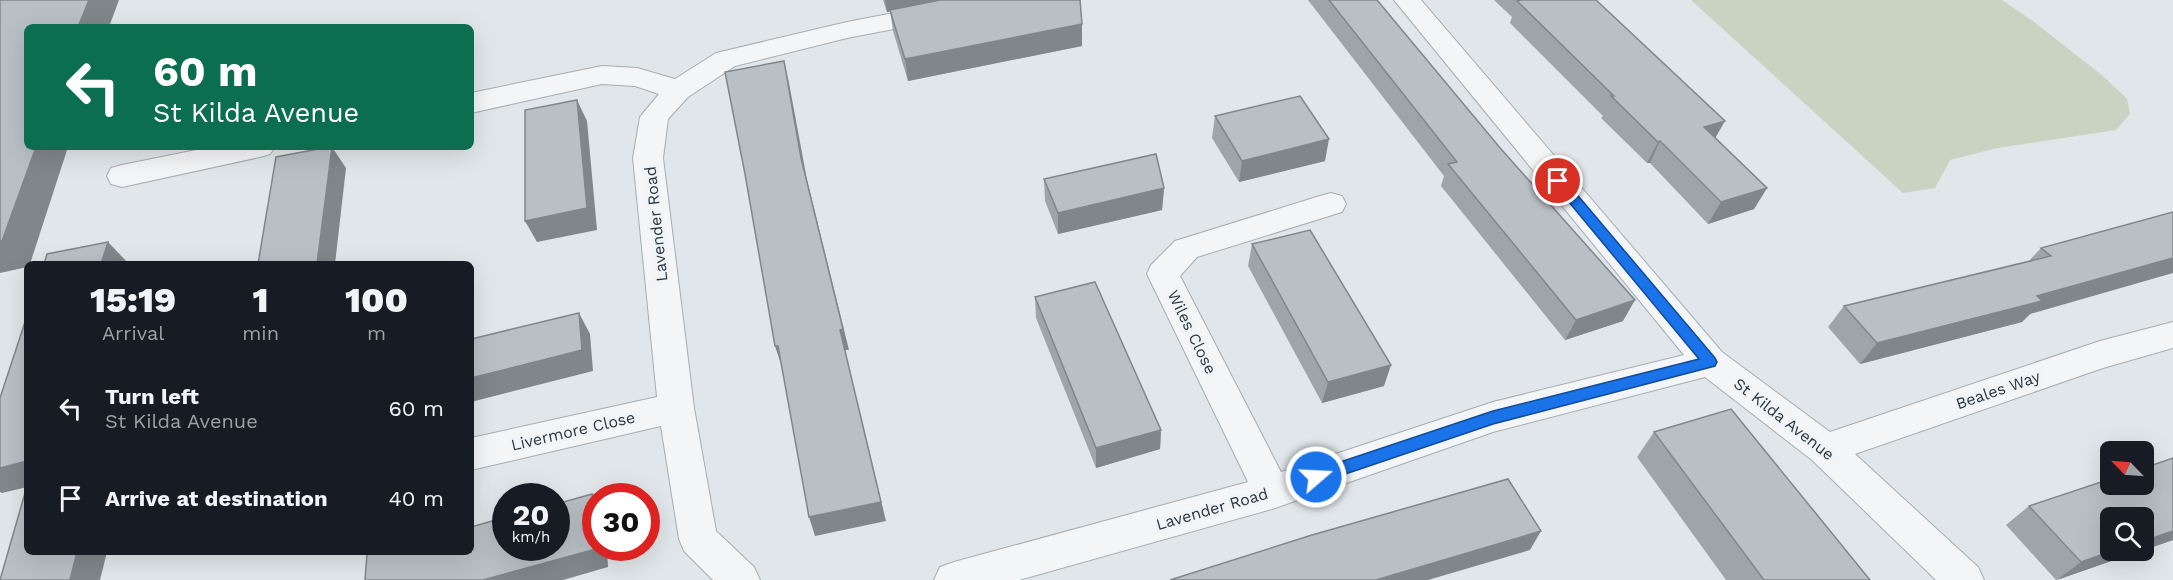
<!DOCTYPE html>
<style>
:root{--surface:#171b24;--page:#20242c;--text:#f1f3f6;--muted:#9ea1a6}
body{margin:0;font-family:"Work Sans",sans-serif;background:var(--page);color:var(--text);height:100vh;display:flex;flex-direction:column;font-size:22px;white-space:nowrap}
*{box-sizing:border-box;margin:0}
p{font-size:20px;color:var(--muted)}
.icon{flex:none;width:33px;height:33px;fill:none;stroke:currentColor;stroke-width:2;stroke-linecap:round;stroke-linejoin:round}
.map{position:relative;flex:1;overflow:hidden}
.panel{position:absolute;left:24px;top:261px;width:450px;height:294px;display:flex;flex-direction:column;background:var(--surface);border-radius:9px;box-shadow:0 6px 24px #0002}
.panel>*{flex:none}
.hud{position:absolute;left:24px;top:24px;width:450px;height:126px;border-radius:9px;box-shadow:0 6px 24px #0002;background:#0b6e4f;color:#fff;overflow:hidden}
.needle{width:39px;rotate:295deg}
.controls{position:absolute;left:2100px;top:441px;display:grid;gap:12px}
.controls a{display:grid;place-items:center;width:54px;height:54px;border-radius:9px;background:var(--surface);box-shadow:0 6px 24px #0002;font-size:30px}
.speed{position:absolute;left:492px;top:483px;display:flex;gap:12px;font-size:30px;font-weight:700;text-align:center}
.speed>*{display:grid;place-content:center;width:78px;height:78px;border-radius:50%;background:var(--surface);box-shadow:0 6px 24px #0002;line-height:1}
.speed small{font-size:15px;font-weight:400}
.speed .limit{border:9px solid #d22;background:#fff;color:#111}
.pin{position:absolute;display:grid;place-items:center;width:51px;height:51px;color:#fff;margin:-26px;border:3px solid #fff;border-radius:50%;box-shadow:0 2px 6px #0007}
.me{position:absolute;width:66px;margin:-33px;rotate:71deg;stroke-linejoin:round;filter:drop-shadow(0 0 4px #0008)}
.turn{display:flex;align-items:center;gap:21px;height:126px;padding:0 30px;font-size:27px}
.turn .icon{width:78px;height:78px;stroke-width:2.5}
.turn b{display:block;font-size:42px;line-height:51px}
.eta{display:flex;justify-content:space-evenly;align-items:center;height:102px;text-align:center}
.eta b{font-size:36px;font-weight:800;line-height:42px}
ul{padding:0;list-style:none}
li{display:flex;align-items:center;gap:18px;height:90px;padding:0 30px}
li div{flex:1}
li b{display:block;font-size:22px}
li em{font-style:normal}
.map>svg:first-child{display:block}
.green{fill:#c9d3c1}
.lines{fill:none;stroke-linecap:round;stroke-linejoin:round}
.street-casing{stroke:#a5aeb3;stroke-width:2}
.street{fill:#f3f5f7;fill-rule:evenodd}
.wall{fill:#9ea5aa}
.shaded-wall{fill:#81868b}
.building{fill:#b8c0c6;stroke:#81868b;stroke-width:1.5}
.route{fill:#1a73e8;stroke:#114b97;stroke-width:1.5}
.labels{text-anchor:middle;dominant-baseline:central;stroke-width:6;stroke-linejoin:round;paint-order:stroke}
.street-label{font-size:16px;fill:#293641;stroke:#f0f4f7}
</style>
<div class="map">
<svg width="2173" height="580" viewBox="0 0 2173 580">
<rect width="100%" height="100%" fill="#e0e6e9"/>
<!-- green -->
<path class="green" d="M1691,0H2002L2034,22L2103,76L2127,99L2130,114L2116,130L1997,148L1950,160L1935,188L1903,193Z"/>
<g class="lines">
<defs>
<g id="street">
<path d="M961,0H1016L1012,6L1003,8L847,38L735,66L688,97L668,119L663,158L694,408L716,531L754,567L760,580H713L684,551L679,539L661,426L471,470V438L657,397L633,158L640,117L659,94L635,86L602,84L471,113V93L602,66L637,68L675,79L716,53L847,22Z"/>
<path d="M1394,0H1421L1722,352L1830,432L2100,341L2173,322V348L2103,368L1855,454L1978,567L1984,580H1936L1812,460L1705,377L1493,432L1272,509L1019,580H934L940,567L954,562L1248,482L1147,274L1151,265L1175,241L1320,196L1331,193L1342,196L1346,204L1342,212L1197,257L1180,276L1281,472L1493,402L1684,355Z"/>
<path d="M211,147H275L270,154L260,157L122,187L111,184L107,176L111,168L122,165Z"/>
</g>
</defs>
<!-- street casing -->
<use href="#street" class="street-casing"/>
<!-- street -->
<use href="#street" class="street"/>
</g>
<!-- wall -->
<g class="wall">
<path d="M883,0H1080L1082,46L908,81L893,31L890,11L887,12Z"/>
<path d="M1308,0H1377L1623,321L1565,340L1441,186L1444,176Z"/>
<path d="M1494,0H1596L1715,138L1767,188L1754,209L1708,224L1650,163H1647L1601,118L1603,116L1510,23L1512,17Z"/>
<path d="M1215,116L1325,161L1239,182L1212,138Z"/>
<path d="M1044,179L1164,188L1162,210L1058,234L1045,201Z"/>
<path d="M2173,212L2030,314L2022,322L1860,364L1828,327L1844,306L2029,261L2041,248Z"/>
<path d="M1252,244L1384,386L1322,403L1248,266Z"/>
<path d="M1035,297L1161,430L1160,449L1096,468L1036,318Z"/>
<path d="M1654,432L1870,580H1726L1637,457Z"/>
<path d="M2173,458V540L2144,550H2110H2143L2056,580L2006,525L2029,506Z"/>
</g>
<!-- shaded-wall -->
<g class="shaded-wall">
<path d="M89,0H119L109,27H78Z"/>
<path d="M885,0H949L887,12Z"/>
<path d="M1082,24V46L908,81L905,59Z"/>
<path d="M784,61L789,83L807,180L849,350H845L886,521L815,536L809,517L840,330L801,158Z"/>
<path d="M577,100L587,121L597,230L537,242L525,221Z"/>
<path d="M1725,121L1713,142L1704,127Z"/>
<path d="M1329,139L1325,161L1239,182L1242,161Z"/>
<path d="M1660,141L1650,163H1647L1658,142Z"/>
<path d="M36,147H68L30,264H27V267L0,273V241Z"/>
<path d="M332,147L346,168L335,264H317Z"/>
<path d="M1164,188L1162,210L1058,234V213Z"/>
<path d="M1767,188L1754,209L1708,224L1721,202Z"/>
<path d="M108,242L128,263V264H101Z"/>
<path d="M2173,258V273L2030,314L2022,322L1860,364L1877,343L2037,296Z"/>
<path d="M1635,300L1623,321L1565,340L1576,320Z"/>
<path d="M579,313L590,334L593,371L471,402V378Z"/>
<path d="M775,346H778L782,367Z"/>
<path d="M1391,365L1384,386L1322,403L1328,382Z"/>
<path d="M1161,430L1160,449L1096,468V448Z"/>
<path d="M27,461V487L2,493L0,492V468Z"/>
<path d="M592,494L596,499V538Z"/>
<path d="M1541,531L1530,550L1428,580H1376Z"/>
<path d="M2173,531V540L2144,550V541Z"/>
<path d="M596,548H607L608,567L563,580H483Z"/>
<path d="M2115,550H2143L2057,580L2081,562Z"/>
<path d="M77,552H107L100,580H70Z"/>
</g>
<!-- building -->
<g class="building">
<path d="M0,0H89L78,27H27V147H36L2,241H0Z"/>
<path d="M940,0H1080L1082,24L905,59L890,10Z"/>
<path d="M1329,0H1377L1501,149L1635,300L1576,320L1448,164L1457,162Z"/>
<path d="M1521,0H1596L1725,121L1704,127L1767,188L1721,202L1660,141L1658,142L1611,96H1614L1517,1Z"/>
<path d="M784,61L801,158L843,329L840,330L881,502L809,517L778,346H775L745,174L725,72Z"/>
<path d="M1300,96L1329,139L1242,161L1215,116Z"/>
<path d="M577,100L587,208L525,221V110Z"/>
<path d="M329,147H332L317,264H258L276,157Z"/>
<path d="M1156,154L1164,188L1058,213L1044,179Z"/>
<path d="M2173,212V258L2037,296L2042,301L1877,343L1844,306L2051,256L2041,248Z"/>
<path d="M1310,230L1391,365L1328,382L1252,244Z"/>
<path d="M108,242L101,264H44L47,254Z"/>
<path d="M1095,282L1161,430L1096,448L1035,297Z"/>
<path d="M579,313L582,350L471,378V339Z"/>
<path d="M27,316V461L0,468V398Z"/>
<path d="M1731,409L1870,580H1764L1654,432Z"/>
<path d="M2173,458V531L2144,541V518H2110V550H2115L2081,562L2029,506L2110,479V484H2144V468Z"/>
<path d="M1508,479L1541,531L1376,580H1170L1312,535Z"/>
<path d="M27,486V552H77L70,580H0Z"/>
<path d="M592,494L596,549L483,580H365L367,554L375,552H471V527L506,517V548H556V504Z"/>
</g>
<!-- route -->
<path class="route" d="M1558,176L1563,178L1715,358L1717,362L1715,366L1493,424L1316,484L1310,482L1308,477L1310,472L1493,411L1699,359L1554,184L1552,181L1554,178Z"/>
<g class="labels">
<!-- street labels -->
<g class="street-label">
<text transform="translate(656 224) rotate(-96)">Lavender Road</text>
<text transform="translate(1192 332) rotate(64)">Wiles Close</text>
<text transform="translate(1998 390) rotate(-19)">Beales Way</text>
<text transform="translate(1784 419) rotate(38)">St Kilda Avenue</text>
<text transform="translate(573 431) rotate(-13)">Livermore Close</text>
<text transform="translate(1212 509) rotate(-16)">Lavender Road</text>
</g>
</g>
</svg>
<div class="controls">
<a><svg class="needle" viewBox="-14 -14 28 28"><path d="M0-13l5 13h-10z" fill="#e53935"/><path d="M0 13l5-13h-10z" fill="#9ea1a6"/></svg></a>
<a><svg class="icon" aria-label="search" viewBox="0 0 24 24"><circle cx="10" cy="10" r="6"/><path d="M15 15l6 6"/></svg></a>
</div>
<div class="speed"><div>20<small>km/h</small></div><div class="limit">30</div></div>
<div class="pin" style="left:1558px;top:181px;background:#d93025"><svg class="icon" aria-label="arrive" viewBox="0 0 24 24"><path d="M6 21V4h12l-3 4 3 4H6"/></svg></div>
<svg class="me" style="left:1316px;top:477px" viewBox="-20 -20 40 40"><circle r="17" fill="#1a73e8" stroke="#fff" stroke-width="3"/><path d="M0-11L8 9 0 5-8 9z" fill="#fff"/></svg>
<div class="hud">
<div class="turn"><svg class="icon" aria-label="left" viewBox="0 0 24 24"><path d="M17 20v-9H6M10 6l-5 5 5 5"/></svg><div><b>60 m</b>St Kilda Avenue</div></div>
</div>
<section class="panel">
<div class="eta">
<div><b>15:19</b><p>Arrival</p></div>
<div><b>1</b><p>min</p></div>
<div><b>100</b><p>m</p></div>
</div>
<ul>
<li><svg class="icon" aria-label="left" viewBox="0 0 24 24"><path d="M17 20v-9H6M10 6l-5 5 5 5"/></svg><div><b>Turn left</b><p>St Kilda Avenue</p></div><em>60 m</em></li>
<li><svg class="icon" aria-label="arrive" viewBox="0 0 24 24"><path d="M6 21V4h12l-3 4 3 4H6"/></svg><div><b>Arrive at destination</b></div><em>40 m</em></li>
</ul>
</section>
</div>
